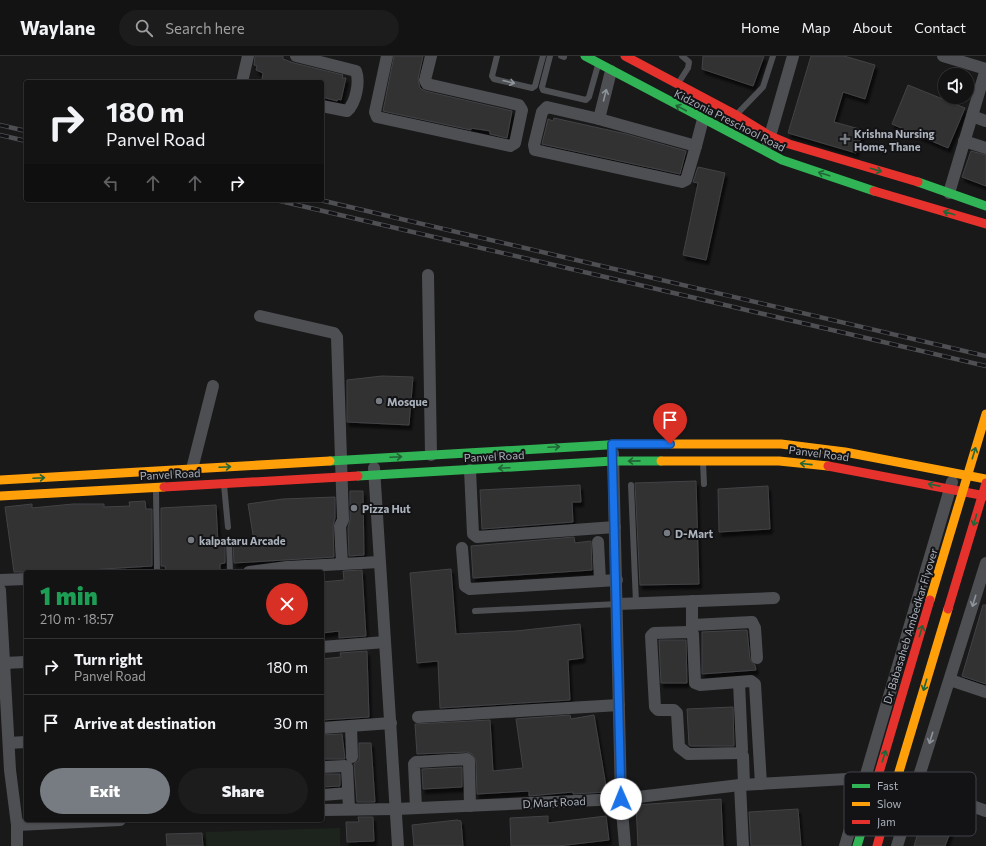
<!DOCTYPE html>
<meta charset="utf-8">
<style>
:root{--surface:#131314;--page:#1c1c1d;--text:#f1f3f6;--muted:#9d9ea0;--line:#323234;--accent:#777c83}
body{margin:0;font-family:Commissioner,sans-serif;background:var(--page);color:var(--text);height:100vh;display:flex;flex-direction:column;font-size:15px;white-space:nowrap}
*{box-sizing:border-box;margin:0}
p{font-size:13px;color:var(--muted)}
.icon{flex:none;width:22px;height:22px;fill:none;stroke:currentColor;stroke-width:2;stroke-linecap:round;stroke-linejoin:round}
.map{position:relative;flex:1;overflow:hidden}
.side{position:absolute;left:24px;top:514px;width:300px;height:252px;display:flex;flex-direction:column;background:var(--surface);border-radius:4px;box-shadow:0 1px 3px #0004,0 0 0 1px var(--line)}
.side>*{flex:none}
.banner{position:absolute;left:24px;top:24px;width:300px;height:122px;border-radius:4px;box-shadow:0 1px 3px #0004,0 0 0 1px var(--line);background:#131314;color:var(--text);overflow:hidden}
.tools{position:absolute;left:938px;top:12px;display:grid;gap:8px}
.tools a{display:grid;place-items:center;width:36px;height:36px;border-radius:50%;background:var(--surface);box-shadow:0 1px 3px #0004,0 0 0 1px var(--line);font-size:20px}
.pin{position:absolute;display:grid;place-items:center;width:34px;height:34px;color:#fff;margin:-41px -17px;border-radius:50% 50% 50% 0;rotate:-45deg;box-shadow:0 0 4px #0007}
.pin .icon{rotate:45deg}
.me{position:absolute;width:44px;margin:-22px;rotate:359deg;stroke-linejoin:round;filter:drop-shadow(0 0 3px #0008)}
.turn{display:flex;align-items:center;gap:14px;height:84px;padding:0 16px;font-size:18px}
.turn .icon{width:52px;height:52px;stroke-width:2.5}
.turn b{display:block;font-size:28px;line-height:34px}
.lanes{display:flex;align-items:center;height:38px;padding:0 16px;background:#0003;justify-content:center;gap:20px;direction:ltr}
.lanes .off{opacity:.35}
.round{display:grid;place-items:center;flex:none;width:42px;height:42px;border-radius:21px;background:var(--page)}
.overview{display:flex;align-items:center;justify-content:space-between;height:68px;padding:0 16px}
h1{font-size:24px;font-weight:800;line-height:30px;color:#1e9e55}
.button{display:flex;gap:8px;margin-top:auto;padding:8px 16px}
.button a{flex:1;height:46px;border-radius:24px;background:var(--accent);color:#fff;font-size:16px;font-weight:800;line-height:46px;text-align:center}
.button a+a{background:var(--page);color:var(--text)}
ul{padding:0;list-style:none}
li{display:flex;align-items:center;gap:12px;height:56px;padding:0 16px;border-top:1px solid var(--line)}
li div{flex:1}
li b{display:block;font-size:15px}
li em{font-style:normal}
header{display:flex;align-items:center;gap:24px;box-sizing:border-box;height:56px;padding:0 20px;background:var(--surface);border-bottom:1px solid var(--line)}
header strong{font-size:19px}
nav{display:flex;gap:22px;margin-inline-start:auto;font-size:14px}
.search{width:280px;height:36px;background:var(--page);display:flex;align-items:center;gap:10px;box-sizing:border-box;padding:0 14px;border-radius:22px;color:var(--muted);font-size:15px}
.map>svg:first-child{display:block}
.green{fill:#1d241d}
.building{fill:#313132;stroke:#424346;filter:url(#shadow)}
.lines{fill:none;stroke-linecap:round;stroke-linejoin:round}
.lane{stroke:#4d4f53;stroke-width:6}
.street{stroke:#4d4f53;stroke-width:12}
.fast{stroke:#30b455;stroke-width:9}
.slow{stroke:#ff9f0a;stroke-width:9}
.jam{stroke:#e5322d;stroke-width:9}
.rail-casing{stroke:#4d4f52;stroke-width:4.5}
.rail{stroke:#131316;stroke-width:3;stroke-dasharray:9;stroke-linecap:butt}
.slow-bridge{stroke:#ff9f0a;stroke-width:9}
.jam-bridge{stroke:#e5322d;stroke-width:9}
.oneway{stroke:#8e949c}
.oneway2{stroke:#226436}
.route-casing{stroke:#114b97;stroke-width:10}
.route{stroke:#1a73e8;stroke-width:7}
.poi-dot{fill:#777c83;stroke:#131316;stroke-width:1.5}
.labels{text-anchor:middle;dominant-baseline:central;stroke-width:4;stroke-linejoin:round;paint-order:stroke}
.street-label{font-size:11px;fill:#aab1bb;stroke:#131316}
.poi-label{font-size:11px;font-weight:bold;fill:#aab1bb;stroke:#131316;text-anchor:start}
.key{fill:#131316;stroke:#404248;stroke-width:1}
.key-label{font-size:11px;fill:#aab1bb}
</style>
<header>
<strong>Waylane</strong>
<div class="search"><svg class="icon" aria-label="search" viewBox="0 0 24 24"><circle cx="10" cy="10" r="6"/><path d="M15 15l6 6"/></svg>Search here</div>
<nav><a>Home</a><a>Map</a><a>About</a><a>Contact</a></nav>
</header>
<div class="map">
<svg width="986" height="790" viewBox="0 0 986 790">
<defs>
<filter id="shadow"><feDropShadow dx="2.5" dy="4.5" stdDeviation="1" flood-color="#0009"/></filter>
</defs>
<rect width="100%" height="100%" fill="#19191a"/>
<!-- green -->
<path class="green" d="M340,772V790H206V776Z"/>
<!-- building -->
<g class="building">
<path d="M255,0H283V3L294,7L343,19L342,22H346L341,44L338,43L337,45L322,41V26H267L262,24L263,17L256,14L257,10L254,9Z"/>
<path d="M394,0H423L418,23L420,32L425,35L512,55L507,82L490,78V75L471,72V74L383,55Z"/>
<path d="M703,0H764L753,30L702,13Z"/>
<path d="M811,0H844L875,9L865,43L843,36L834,66L863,74L856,97L788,77Z"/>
<path d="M908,29L965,52L948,92L892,68Z"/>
<path d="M554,62L626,78L686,95L680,118L542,88L548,63L553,65Z"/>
<path d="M971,95L986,99V130L962,121Z"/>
<path d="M698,111L725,117L706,204L683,199L698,127L693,126Z"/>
<path d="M382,320L413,321L409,369L347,366V324Z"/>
<path d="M696,425L699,528L640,529L635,427Z"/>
<path d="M580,429L581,446H572L573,466L482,473L480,434Z"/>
<path d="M768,430L770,473L719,476L718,433Z"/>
<path d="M350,435H363L364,499L349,500L348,472L350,464Z"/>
<path d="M335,441V462L333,470L334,501L234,507L233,486L254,485L248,448L283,443Z"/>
<path d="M145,445L146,453H152V510L55,516H14L5,451L32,448V452L73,448H104V451L130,450L129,446Z"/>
<path d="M216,449L218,487H225V507L220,508V516H166L165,510H161V452Z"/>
<path d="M574,481L575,487L591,485L592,514L473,522L471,490Z"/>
<path d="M451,513L456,578L516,575L580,568L583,602L568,604L570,644L440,652L438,605L417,607L410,517Z"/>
<path d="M362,514L366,580L339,582V575L322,577V526L344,524L343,515Z"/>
<path d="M983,549H986V628L962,620Z"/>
<path d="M747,574L750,603L755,609L756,614L702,618V576Z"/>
<path d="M659,584H686L687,627H661Z"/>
<path d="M367,595L369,661L322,664V603L341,601L340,597Z"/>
<path d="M733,651L734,690H691L689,689L687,653Z"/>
<path d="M570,659L571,663L594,659L607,736L573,738V736L529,740V735L477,738L476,705L472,698L467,696L417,698L415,668L490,664L493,715L523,712L516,663Z"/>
<path d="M342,678L345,703H322V679Z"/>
<path d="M359,687H371L375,746H357L354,708L359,704Z"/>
<path d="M462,711V731L423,733L422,713Z"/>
<path d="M322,718H340V730L322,731Z"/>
<path d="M721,743L723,790H638L636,749Z"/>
<path d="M798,753L801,790H751L749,756Z"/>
<path d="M923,754L954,766L945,790H914L918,777L915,776Z"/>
<path d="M548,760V767L606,760L609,784L558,790H511L510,762Z"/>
<path d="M358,761H373L374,785L347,786L346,766H359Z"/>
<path d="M457,764L461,765L463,790H414L412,769Z"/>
<path d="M202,777L203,790H167L166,778Z"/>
</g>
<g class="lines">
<!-- lane -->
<g class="lane">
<path d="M497,0L492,20L494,23L532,32L535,30L543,0"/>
<path d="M550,0L542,31L543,34L586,44L589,41L598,9"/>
<path d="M561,0L564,1"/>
<path d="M679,26L688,12L689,6L682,0"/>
<path d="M737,58L763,31L773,0"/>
<path d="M703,406L704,428"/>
<path d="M224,429L228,471"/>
<path d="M631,429L636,547"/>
<path d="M156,433L157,516"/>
<path d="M229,487L230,516"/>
<path d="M475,555L618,548"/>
</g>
<!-- street -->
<g class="street">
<path d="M296,0L356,15C360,26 356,47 347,55L322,50"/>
<path d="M387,0L375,56L377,61L510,90L515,87L522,54L519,49L427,28L425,24L431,0"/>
<path d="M943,0L986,13"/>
<path d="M242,26L248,0"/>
<path d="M547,51L599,63L696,90L686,124L682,126L535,94L534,89L542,56Z"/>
<path d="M972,60L986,65"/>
<path d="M599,63L611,15"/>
<path d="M964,85L986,92"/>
<path d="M768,87L793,0"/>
<path d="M696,90L703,63"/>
<path d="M949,137L986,13"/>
<path d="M428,219L431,399"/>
<path d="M260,260L334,277L337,281L343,464L340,470L342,508"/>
<path d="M613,397L621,743L625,790"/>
<path d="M374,412L398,790"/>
<path d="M192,413L213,330"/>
<path d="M470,414L473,478L477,481L615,471"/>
<path d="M598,486L600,525"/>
<path d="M462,492L465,530L470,533L617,524"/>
<path d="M249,516L287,511L379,506"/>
<path d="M0,524L26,523"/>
<path d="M0,534L10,714L17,769V790"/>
<path d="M618,548L774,542"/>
<path d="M692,569L752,566L755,572L757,602"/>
<path d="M692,574V545"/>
<path d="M322,591L385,586"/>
<path d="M4,607L26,606"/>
<path d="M950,624L986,636"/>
<path d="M739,626L742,694L740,697L688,698L679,691L677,657L674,654H658L655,651L651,580L654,577L689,576L693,578L695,627L700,629L751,625L755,628L761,728"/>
<path d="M418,661L619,649"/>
<path d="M351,670L352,701"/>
<path d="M322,672L391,667"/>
<path d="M9,687L26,686"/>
<path d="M743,700L744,729"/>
<path d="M322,711L345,710L347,711L349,753"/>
<path d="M740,729L743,790"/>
<path d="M322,739L348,737"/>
<path d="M416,752L414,708L416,706L467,703L469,705L470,750"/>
<path d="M322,754L396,753L621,743L740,729L865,722L917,730L986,755"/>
<path d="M17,769L120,764"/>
<path d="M845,790L952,426"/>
<path d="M897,790L986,507"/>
</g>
<!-- fast -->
<g class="fast">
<path d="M585,0L782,104L874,135"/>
<path d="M918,126L986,150"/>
<path d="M330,405L624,388"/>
<path d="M358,420L613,405H661"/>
<path d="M857,790L865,764"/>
</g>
<!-- slow -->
<g class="slow">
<path d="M624,388H781L845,396L986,423"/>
<path d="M661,405H779L828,410"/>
<path d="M0,424L330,405"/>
<path d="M0,440L164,431"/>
</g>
<!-- jam -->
<g class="jam">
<path d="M625,0L736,59L770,80L789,88L918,126"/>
<path d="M874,135L986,168"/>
<path d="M828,410L986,440"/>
<path d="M164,431L358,420"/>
<path d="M877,790L883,769"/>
</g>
<defs>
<g id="rail">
<path d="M0,69L26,75"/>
<path d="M0,79L26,85"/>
<path d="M276,144L986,310"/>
<path d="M320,144L986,300"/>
</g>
</defs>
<!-- rail casing -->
<use href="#rail" class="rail-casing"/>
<!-- rail -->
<use href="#rail" class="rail"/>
<!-- slow-bridge -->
<g class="slow-bridge">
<path d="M930,544L986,358"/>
<path d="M883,769L948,553"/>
</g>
<!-- jam-bridge -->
<g class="jam-bridge">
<path d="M948,553L986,427"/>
<path d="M865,764L930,544"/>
</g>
</g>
<!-- one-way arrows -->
<defs><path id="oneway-shaft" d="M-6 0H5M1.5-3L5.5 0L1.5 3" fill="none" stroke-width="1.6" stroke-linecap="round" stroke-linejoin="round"/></defs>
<g class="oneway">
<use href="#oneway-shaft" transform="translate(509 26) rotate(14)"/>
<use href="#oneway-shaft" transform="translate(605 39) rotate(-76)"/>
<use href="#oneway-shaft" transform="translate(974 545) rotate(107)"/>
<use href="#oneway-shaft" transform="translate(931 682) rotate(107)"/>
</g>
<g class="oneway2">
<use href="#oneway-shaft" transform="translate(681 52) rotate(-152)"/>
<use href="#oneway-shaft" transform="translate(876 114) rotate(16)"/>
<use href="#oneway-shaft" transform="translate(824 118) rotate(-162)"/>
<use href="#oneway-shaft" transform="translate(949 157) rotate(-164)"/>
<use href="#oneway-shaft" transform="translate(554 391) rotate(-3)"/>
<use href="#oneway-shaft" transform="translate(974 397) rotate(-73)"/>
<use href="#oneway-shaft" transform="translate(396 401) rotate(-3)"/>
<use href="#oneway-shaft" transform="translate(634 405) rotate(179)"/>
<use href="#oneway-shaft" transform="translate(806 408) rotate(-174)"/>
<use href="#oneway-shaft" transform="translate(225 411) rotate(-3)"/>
<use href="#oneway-shaft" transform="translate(504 412) rotate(177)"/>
<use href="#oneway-shaft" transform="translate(39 422) rotate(-3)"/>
<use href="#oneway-shaft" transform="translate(934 429) rotate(-169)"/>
<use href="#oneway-shaft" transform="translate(975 464) rotate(106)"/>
<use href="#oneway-shaft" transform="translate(921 575) rotate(-73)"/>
<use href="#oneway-shaft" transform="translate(925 629) rotate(107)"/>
<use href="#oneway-shaft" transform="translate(884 700) rotate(-73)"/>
</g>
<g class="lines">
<defs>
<path id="route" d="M621,743L612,388H670"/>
</defs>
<!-- route casing -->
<use href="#route" class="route-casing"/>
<!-- route -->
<use href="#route" class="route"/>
</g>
<!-- markers -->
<g class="poi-dot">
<path d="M843 77h4v4h4v4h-4v4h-4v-4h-4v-4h4z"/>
<circle cx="379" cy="345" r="4"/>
<circle cx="354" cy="452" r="4"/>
<circle cx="667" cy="477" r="4"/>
<circle cx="191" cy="484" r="4"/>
</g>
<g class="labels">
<!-- street labels -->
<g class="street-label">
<text transform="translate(730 64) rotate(27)">Kidzonia Preschool Road</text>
<text transform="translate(819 397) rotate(7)">Panvel Road</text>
<text transform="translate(494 400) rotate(-3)">Panvel Road</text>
<text transform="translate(170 418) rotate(-3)">Panvel Road</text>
<text transform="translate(910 570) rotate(-73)">Dr Babasaheb Ambedkar Flyover</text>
<text transform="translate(554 746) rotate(-3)">D Mart Road</text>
</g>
<!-- poi labels -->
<g class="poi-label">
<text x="854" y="77">Krishna Nursing<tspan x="854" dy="13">Home, Thane</tspan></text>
<text x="387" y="345">Mosque</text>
<text x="362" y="452">Pizza Hut</text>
<text x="675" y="477">D-Mart</text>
<text x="199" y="484">kalpataru Arcade</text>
</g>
</g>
<!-- legend -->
<rect x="844" y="716" width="132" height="64" rx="6" class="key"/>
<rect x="852" y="728" width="18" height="4" fill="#30b455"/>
<rect x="852" y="746" width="18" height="4" fill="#ff9f0a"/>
<rect x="852" y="764" width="18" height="4" fill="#e5322d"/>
<g class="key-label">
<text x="877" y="734">Fast</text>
<text x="877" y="752">Slow</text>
<text x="877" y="770">Jam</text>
</g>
</svg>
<div class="tools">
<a><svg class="icon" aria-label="sound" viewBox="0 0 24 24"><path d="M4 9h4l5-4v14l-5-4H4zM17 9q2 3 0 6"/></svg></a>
</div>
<div class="pin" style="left:670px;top:388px;background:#d93025"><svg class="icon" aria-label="arrive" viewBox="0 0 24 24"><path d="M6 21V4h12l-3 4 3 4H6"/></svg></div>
<svg class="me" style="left:621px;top:743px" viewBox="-20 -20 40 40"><circle r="19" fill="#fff"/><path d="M0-13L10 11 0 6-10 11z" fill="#1a73e8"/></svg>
<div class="banner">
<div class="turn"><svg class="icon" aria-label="right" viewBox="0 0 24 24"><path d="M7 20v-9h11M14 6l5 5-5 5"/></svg><div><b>180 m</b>Panvel Road</div></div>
<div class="lanes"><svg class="icon off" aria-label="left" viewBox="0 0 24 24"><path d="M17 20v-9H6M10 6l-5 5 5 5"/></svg><svg class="icon off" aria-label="ahead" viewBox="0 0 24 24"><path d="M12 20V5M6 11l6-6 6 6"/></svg><svg class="icon off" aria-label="ahead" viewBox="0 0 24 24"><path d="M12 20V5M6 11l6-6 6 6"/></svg><svg class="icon" aria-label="right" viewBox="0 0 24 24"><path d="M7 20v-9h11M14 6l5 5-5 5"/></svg></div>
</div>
<section class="side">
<div class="overview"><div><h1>1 min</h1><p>210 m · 18:57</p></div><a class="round" style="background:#d93025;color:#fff"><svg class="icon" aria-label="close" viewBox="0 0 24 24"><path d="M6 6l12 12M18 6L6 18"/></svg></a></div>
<ul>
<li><svg class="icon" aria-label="right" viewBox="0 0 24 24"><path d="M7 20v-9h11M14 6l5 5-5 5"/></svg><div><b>Turn right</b><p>Panvel Road</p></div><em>180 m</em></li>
<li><svg class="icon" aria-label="arrive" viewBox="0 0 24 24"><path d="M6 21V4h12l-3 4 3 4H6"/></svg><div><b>Arrive at destination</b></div><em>30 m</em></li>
</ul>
<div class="button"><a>Exit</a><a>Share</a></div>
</section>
</div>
